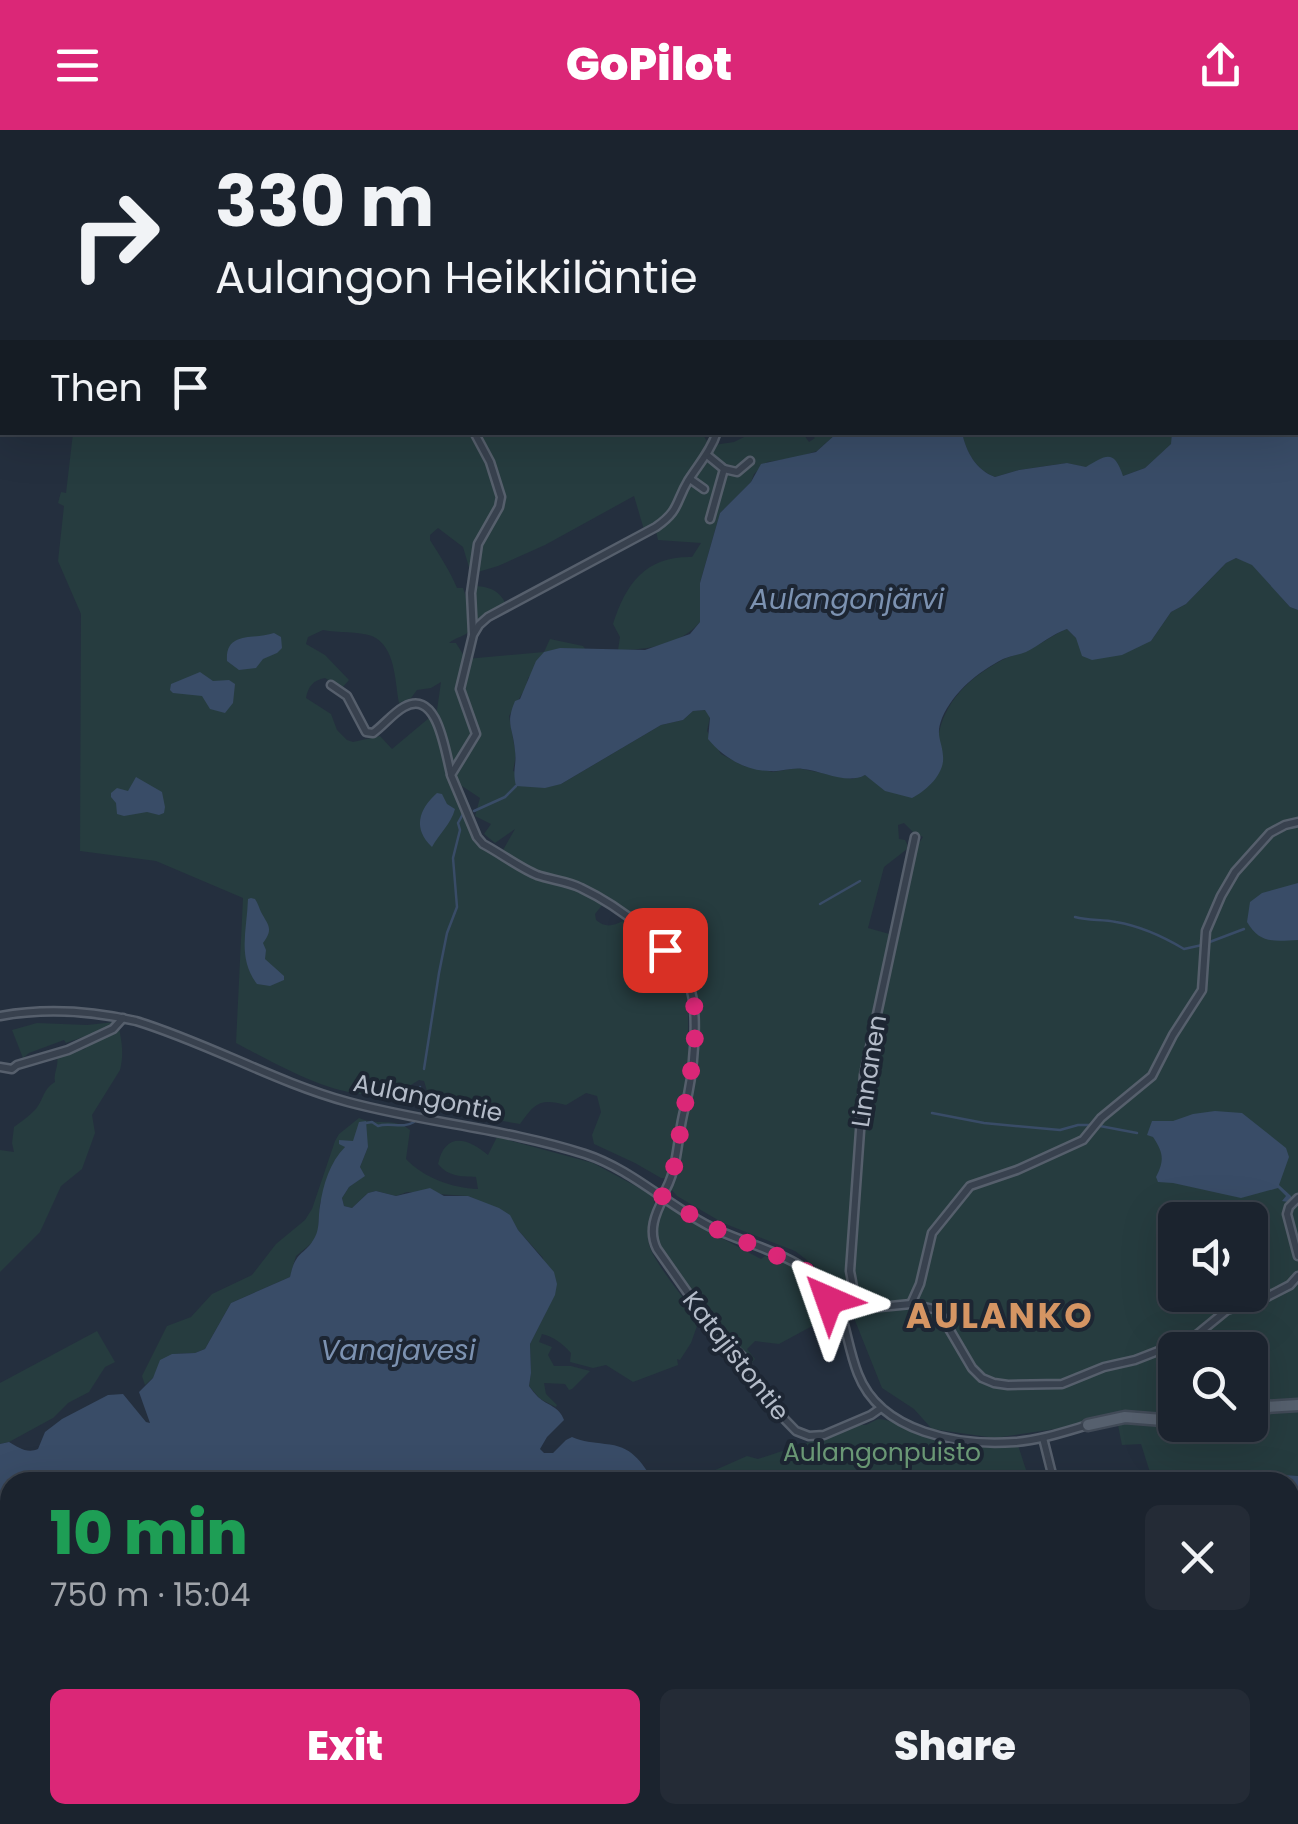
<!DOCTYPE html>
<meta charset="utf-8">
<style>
:root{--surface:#1b232e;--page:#242b36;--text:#f1f3f6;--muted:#a0a4aa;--line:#39404a;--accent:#db2777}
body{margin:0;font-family:Poppins,sans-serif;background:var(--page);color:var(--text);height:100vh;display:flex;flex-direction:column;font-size:38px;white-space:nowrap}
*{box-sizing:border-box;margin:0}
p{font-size:32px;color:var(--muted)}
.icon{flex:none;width:55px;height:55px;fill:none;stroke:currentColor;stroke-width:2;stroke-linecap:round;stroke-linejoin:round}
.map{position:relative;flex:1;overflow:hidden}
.drawer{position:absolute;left:0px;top:1342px;width:1300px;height:352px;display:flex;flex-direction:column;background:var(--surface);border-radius:30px 30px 0 0;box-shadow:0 10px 40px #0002,0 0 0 2px var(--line)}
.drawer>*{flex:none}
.top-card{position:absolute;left:0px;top:0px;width:1300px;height:305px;box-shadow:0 10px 40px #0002,0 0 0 2px var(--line);background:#1b232e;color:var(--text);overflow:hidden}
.fabs{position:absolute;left:1158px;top:1072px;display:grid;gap:20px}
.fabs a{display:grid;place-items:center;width:110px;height:110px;border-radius:15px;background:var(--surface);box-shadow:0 10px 40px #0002,0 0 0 2px var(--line);font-size:50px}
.pin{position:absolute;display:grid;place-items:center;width:85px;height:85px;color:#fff;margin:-42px;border-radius:20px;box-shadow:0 5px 15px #0006}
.me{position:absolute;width:110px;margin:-55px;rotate:317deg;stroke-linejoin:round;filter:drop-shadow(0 0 8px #0008)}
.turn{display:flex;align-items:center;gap:35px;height:210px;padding:0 50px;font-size:45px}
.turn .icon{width:130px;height:130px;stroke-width:2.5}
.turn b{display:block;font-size:70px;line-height:85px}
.then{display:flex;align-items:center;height:95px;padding:0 50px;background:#0003;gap:20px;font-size:38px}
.round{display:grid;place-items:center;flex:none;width:105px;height:105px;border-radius:15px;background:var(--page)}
.summary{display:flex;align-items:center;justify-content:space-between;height:170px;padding:0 50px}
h1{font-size:60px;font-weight:800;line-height:75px;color:#1e9e55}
.cta{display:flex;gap:20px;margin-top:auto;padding:20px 50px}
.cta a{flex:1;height:115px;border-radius:15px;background:var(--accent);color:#fff;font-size:40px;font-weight:800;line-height:115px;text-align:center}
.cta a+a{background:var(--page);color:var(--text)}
header{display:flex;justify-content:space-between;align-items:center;height:130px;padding:0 50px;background:var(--accent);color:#fff;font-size:45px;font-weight:800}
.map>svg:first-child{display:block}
.green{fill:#263c3f;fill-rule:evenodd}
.water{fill:#394c67}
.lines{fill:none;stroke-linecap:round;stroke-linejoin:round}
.stream{stroke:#394c67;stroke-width:2.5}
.minor-casing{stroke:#565f6c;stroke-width:11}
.major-casing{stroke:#414a57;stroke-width:15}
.minor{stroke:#38414e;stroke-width:6}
.major{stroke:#56606e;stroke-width:10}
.route{stroke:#db2777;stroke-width:18;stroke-dasharray:0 32.4}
.labels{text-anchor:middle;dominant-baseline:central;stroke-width:8;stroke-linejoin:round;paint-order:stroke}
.street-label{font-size:25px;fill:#b4bcc9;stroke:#1d2633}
.park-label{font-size:25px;fill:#6b9a76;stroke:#1d2633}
.water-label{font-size:28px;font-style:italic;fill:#7c92b1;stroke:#1d2633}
.district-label{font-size:35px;font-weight:bold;letter-spacing:2.5px;fill:#d59563;stroke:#1d2633}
</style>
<header><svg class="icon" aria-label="menu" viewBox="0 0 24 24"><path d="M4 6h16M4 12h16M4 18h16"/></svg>GoPilot<svg class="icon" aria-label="share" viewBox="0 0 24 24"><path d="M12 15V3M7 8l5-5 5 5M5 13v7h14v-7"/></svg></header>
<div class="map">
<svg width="1298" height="1694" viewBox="0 0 1298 1694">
<rect width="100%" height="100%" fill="#242f3e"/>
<!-- green -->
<g class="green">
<path d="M0,0H1298V63V2H2V276L0,275Z"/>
<path d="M701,302L707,311L711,303H717L714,315L734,312L752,303H806L804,305L809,312L815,308L808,303H837L817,321L794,328L767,332L754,344L751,352L720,383L700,453V492C681,515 647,520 618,520L620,507L613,494C626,453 646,426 692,427L701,413L658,410L655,397L645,403L634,366L545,415L498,436L471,444L463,417L438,398L430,405V410C440,426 450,441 457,458H463L466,467L471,463L472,456C490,456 501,461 507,477L479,495L469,493L471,500C464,507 456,507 449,513H456L466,529L544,522L550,509L583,516L586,520L560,518L528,548L526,557L509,586L516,625L513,641L561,654L661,595L683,590L693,581L706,580L710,587L707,601L721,624L744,636L773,642L797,638L852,649L865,645L868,647L938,608C944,571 969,548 1002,530C1011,525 1022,524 1032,518C1044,512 1054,504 1067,499L1076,508L1151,511L1171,482L1186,474L1226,433L1236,428L1252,434L1290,477L1298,480V1271L1250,1273V1220H1175V1287L1126,1282L1062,1298L995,1308L932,1299L914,1279L882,1258L848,1173L829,1147L795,1121L723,1093L677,1066L670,1058L678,1031L695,901L689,850L632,787L580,752L561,749L557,755L576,760L603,774L595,784L596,790C606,798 612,796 623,791L643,803L672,834L683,850L688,866V928L685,961L674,1007L672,1037L666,1048H661L635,1033L594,1014L592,1005L601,982L597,966L586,963L566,975C540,968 535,973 520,994L440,980L436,971L429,968L424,951L419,950L411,955H400L391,964C381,964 370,965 360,964C321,960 270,931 236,913L243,768L156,731L80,721L81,484L58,431L64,376L58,373L61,362L66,363L73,303ZM323,500C338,503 358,501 372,506C396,516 395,553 399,573L411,568L417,560L431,558L441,552L436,587L453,650L480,668L475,686L491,694L484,704L495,713L515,699L498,729L478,714L460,681L459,668L443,630L433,591L429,588L392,619L380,606L353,612L347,610L337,600L331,584L306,568C308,557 313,550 325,548L342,558L349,550L325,525L306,514L308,507ZM904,693L914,703L923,707L919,713L915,707L893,805L868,798L884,737L907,719V714L905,710L899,709L898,695ZM1175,1090H1250V1165H1175Z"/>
<path d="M962,303H1172V314L1145,338L1123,346L1067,333L1019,340L995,347C976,340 966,322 962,303Z"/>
<path d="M115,892L114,896L66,913L64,910L29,923L23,928L12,900L37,893L87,895Z"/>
<path d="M119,898C122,913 124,925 120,940L92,985L95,1003L82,1039L61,1056L40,1102L0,1142V1020L14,1022L12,1013L14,997C21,992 29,986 35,980C44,970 42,960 55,952C53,943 59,937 57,926L85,919L87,914L116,902Z"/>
<path d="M359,988C376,996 395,987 410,1000L406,1029C424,1048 452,1058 478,1059L476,1047C460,1046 449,1047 438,1034C445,1002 467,1007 488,1025L497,1007L593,1033L656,1067C652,1082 646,1098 649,1114C652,1131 695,1183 708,1199L697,1196L691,1213L680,1230L677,1229L678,1235L633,1252L606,1235L593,1238L570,1232L571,1223C562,1213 554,1207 542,1204L539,1212L552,1217L548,1225L554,1236H571L590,1241L572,1259L569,1260L565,1254L544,1253L546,1264L557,1275L556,1277L540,1269L529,1256L531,1243L530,1214L546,1182L543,1128L518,1100L509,1085L468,1066L407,1062L396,1066L376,1061L368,1063L352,1078L344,1076L342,1068L349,1057L364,1046L360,1037L368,1017L353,1012L342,1014L345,1017L320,1073L318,1104L313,1112L296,1126L290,1147L231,1173L205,1219L195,1223L172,1224L153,1248L145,1255L142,1246L167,1196L191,1187L212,1164L252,1145L276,1114L305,1090L312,1079L335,1011L339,1004Z"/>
<path d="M665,1073L710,1102L761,1129L765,1126C787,1132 804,1142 819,1159L807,1165L814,1195L779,1214L755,1211L747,1219L755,1229L751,1234C727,1208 658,1134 655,1102C654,1092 659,1081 665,1073Z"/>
<path d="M97,1201L115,1232L105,1237L89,1262L68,1273L53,1288L9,1312L0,1314V1253Z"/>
<path d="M1298,1281V1346L1285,1345L1250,1352H1153L1141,1314L1122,1315L1117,1290L1175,1295H1250V1282Z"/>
<path d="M878,1289C896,1290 912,1302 930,1307C958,1314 989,1311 1017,1312L1028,1346L1038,1344L1039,1347L1050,1343L1051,1352H688L747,1326L758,1329L860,1295H866Z"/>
</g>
<!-- water -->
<g class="water">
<path d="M1298,63V480L1290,477L1252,435L1236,428L1226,433L1186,474L1171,482L1151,511L1122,525L1092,530L1082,526L1076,508L1067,499C1052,504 1040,515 1026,522C1018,525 1010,526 1003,529C978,542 954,561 942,588C935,606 942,610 943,626C945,644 926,661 912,668L885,661L865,645C847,655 823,641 803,639C792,637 781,642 770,641C745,641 723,627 708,609L710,588L705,580L693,581L683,590L661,595L561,654L545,658L516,656C512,640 517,635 515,621C513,596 505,595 515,571L520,569L536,531L544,522L560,518L645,520L690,504L700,492V453L720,383L751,352L761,334L816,322L837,303L962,302C966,322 976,340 995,347L1019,340L1067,333L1086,337C1106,325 1114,319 1123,346L1145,338L1171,314L1172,303L1298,302Z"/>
<path d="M274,503L281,507L282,518L277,523L263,529L256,538L239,540L227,531C225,500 255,510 274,503Z"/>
<path d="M200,542L213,551L229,550L235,554L233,573L225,583L210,579L202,566L173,563L170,560L171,554Z"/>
<path d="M136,647L162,662L165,677L164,683L159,685L147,682L124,686L117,684L116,673L111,667V663L117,658L128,661Z"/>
<path d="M437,663L442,664L447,674L455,679C451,694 439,704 432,717C413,699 418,680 437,663Z"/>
<path d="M1298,753V810C1274,811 1260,814 1247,792L1250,772L1262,763Z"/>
<path d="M251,768L255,769C258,773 259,778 261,782C268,795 274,799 263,813L266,820L265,829L284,846V850L270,856L257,854C237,828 247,800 248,769Z"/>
<path d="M1215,981L1242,983L1286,1018L1289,1027L1279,1055L1291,1066V1070L1288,1072L1282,1071L1286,1066L1278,1058L1241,1068L1173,1053L1158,1052L1156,1047C1165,1030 1163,1022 1153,1007L1147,1005L1152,991H1173L1193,984Z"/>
<path d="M366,991L368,1017L360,1037L365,1046L349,1057L342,1068L344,1076L352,1078L368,1063L376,1061L396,1066L430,1058L444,1066H468L499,1078L510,1085L518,1100L554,1142L557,1154L555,1165L530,1214L531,1243L529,1256C532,1260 535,1264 538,1267C548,1276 559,1276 564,1290L547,1307L540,1319L544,1323H553L566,1310L572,1307C584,1312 592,1312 605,1314C632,1316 641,1331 654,1352H10V1685H684L695,1694H0V1314L9,1312C18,1317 27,1324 38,1319L45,1302L62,1289L108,1265L123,1264L146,1292L150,1293L139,1262L153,1248L160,1230L172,1224L195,1223L205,1219L231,1173L290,1147C296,1119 305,1126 315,1107C320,1098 318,1086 320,1076C323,1055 330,1032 345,1017L339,1014V1010L353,1011L359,992Z"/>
<path d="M1285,1345L1298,1346V1481L1290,1486V1352H1250Z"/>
<path d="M792,1685H1156L1165,1694H796Z"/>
</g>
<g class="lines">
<!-- stream -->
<g class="stream">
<path d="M1040,2L1041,0"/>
<path d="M474,681L505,667L516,656"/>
<path d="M820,774L860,751"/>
<path d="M1075,787C1089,791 1102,789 1116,792C1140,796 1164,807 1184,819L1202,815"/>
<path d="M1207,813L1244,799"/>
<path d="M424,939L439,843L447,803L457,777L453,728L460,700L458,693L463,684"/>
<path d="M417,972L420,957"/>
<path d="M932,983L984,993L1060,1000L1078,995H1091"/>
<path d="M366,993L372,992L378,996C389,992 403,999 414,992"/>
<path d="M1100,996L1137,1003"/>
</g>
<defs>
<g id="minor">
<path d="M707,325L724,339L710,389"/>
<path d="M724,339L737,342L750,331"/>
<path d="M690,349L704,359"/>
<path d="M473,504L471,463L478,414L499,377L501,367L490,332L474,302"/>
<path d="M331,555L347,566L366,602L373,603C384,595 393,583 404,577C438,558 445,622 451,644"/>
<path d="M1298,692L1285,695L1270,703L1235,742L1221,766L1206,801L1202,860L1173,905L1152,946L1101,988L1083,1010L1017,1040L970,1056L932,1103L920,1154L911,1174L938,1180L972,1238L982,1248L994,1253L1008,1255L1062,1254L1104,1237L1135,1230L1194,1207L1227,1180L1261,1170L1290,1155L1298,1146"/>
<path d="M0,886C44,878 92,881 136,891C208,913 275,952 348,972C426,993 508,999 585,1024C631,1039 666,1074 709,1096C738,1111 771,1118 799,1135C850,1167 840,1197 858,1244C881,1303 959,1316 1015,1312C1040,1310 1064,1302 1088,1295"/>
<path d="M0,937L12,939L17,935L68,920L113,899L123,888"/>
<path d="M662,1066C680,1038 676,1008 685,977C693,948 700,882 689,855C673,816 619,776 581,758C568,751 551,750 537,745C520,738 500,723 483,714L477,707L451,645L476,604L460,559L473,505L479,495L488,487L656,397C680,380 675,373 688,351C698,335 711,321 717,302"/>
<path d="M664,1067C655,1084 648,1101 657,1119L711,1196L744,1228L761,1265L796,1301L809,1306L824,1305L871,1285L881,1278"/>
<path d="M1298,1068L1289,1077L1287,1084L1298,1126"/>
<path d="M857,1178L850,1141L864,945L915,707"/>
<path d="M842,1186L849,1180L911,1174"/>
<path d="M1043,1308L1054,1352"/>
<path d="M1290,1584L1298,1580"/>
<path d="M1290,1662L1298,1667"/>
</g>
<g id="major">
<path d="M1250,1278L1298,1275"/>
<path d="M1088,1295L1125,1287L1175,1291"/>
</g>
</defs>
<!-- minor casing -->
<use href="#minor" class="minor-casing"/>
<!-- major casing -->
<use href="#major" class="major-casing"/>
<!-- minor -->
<use href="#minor" class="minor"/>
<!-- major -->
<use href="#major" class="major"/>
</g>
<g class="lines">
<!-- route -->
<path class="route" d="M665,820C677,834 690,848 693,867C700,908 689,951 682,991C677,1018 677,1042 662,1066L705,1094L798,1135L819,1151L829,1170"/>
</g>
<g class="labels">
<!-- street labels -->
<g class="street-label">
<text transform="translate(869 941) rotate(-81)">Linnanen</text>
<text transform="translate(428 968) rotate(12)">Aulangontie</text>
<text transform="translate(736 1226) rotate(52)">Katajistontie</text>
</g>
<!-- park labels -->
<g class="park-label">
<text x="882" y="1322">Aulangonpuisto</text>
</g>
<!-- water labels -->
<g class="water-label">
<text x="847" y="469">Aulangonjärvi</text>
<text x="398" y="1220">Vanajavesi</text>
</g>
<!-- district labels -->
<g class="district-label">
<text x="1000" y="1185">AULANKO</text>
</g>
</g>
</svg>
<div class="fabs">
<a><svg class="icon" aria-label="sound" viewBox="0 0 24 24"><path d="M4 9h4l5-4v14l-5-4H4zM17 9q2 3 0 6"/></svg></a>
<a><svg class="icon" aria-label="search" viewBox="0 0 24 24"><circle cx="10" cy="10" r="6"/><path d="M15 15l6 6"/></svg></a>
</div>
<div class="pin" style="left:665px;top:820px;background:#d93025"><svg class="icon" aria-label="arrive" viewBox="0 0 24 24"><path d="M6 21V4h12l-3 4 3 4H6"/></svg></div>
<svg class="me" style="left:829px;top:1170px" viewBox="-20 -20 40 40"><path d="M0-17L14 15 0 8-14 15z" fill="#db2777" stroke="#fff" stroke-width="4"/></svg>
<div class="top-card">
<div class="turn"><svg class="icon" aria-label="right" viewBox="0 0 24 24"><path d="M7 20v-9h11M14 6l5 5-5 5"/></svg><div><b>330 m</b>Aulangon Heikkiläntie</div></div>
<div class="then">Then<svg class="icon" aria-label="arrive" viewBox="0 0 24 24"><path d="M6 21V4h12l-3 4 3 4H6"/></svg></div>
</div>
<section class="drawer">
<div class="summary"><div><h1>10 min</h1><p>750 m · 15:04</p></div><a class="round"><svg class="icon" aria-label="close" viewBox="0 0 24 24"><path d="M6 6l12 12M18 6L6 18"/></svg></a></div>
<div class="cta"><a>Exit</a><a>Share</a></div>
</section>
</div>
